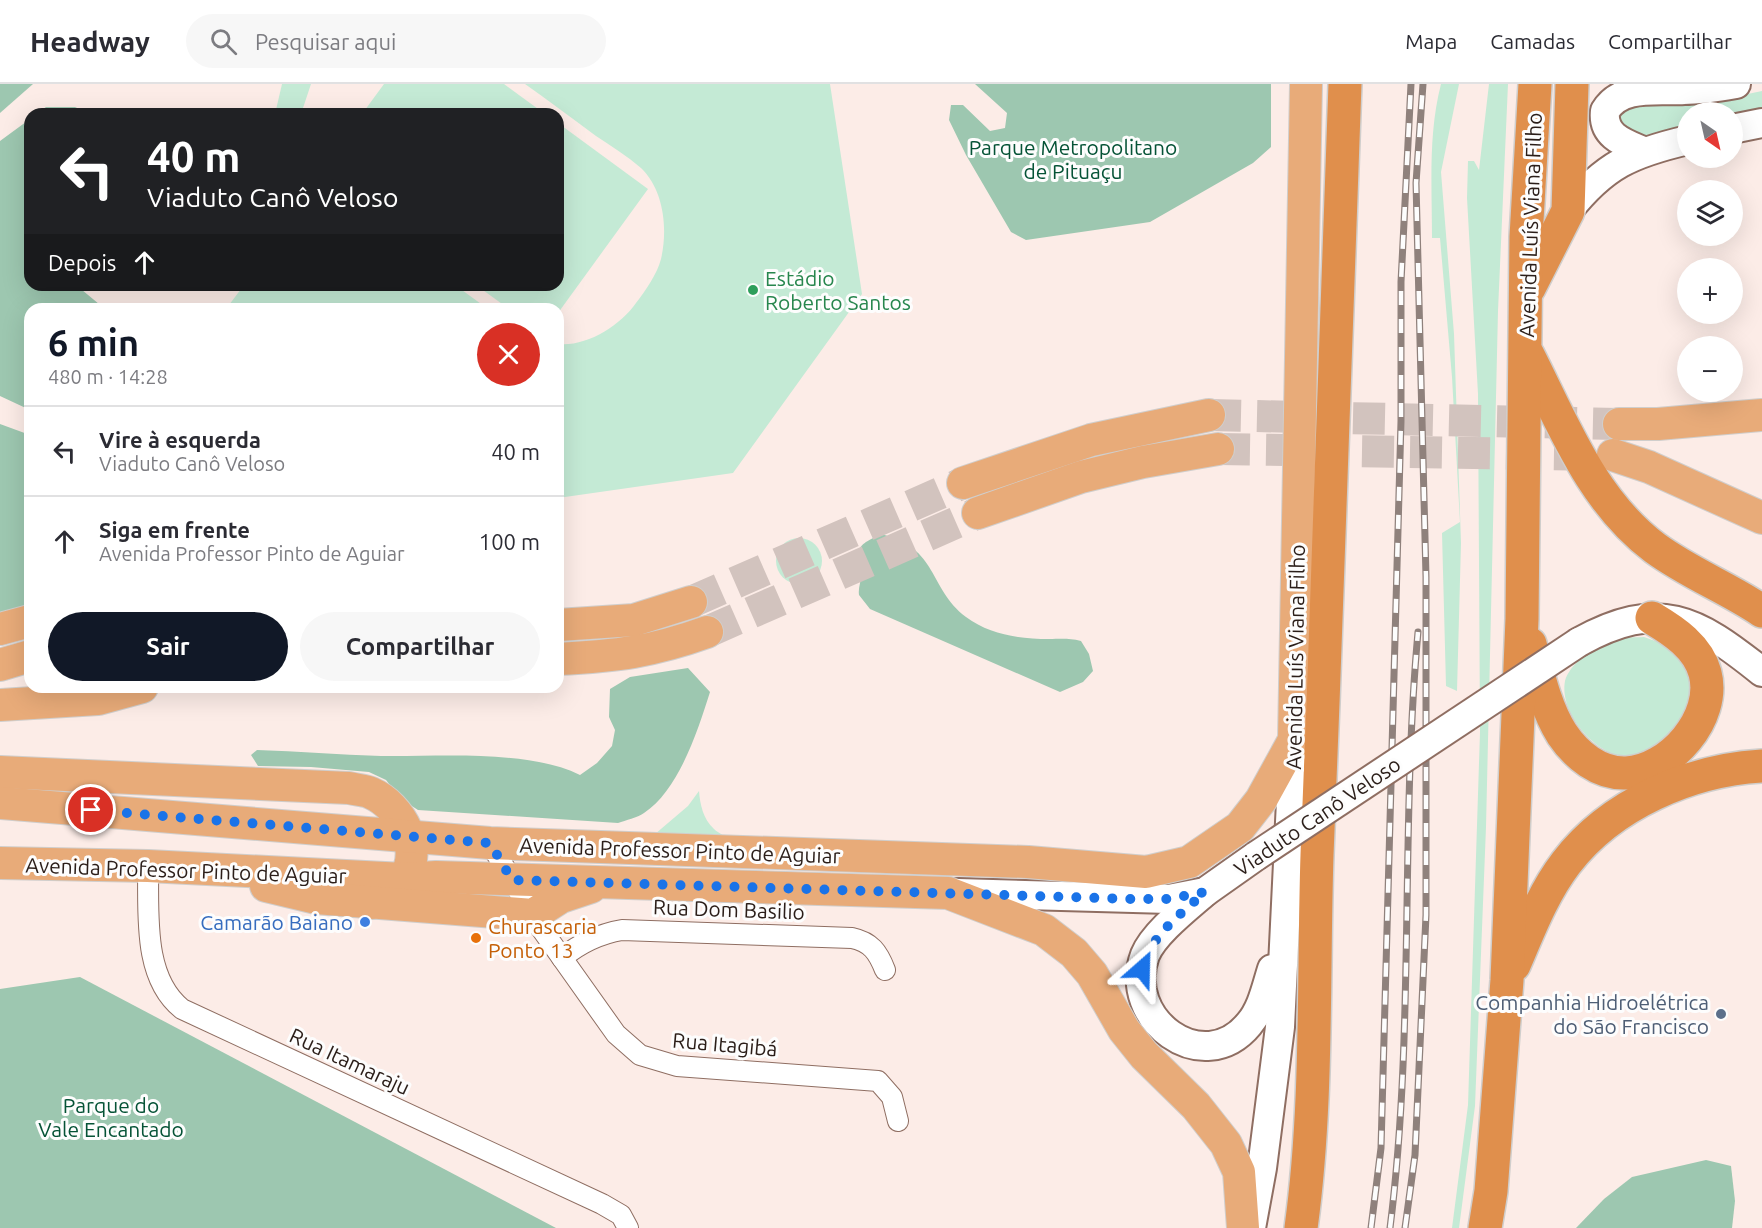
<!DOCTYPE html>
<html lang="pt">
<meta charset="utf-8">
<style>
:root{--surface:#fff;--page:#f7f7f7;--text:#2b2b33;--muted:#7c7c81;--line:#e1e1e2;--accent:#111827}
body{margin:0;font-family:Ubuntu,sans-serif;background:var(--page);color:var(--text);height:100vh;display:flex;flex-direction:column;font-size:22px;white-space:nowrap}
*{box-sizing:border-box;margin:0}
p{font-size:20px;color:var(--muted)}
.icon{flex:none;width:33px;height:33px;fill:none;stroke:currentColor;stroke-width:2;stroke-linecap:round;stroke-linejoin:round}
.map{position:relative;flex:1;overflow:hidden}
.details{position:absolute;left:24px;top:219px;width:540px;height:390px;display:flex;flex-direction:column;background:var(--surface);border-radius:18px;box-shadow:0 6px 24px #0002}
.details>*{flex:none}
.banner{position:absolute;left:24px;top:24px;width:540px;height:183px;border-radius:18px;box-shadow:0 6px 24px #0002;background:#202124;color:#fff;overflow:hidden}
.needle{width:39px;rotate:146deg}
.fabs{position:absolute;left:1677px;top:18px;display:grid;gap:12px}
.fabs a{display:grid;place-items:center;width:66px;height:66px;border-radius:50%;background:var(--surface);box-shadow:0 6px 24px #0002;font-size:30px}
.pin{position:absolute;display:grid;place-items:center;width:51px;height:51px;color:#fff;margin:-26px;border:3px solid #fff;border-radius:50%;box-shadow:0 2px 6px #0007}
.me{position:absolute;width:66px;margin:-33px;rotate:25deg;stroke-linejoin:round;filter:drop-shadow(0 0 4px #0008)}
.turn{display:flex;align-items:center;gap:21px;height:126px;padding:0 24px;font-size:27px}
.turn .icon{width:78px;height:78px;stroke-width:2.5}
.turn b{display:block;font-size:42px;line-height:51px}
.then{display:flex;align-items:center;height:57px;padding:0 24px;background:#0003;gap:12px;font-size:22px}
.round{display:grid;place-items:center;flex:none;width:63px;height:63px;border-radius:32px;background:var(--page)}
.head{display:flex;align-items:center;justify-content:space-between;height:102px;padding:0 24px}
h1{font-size:36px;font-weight:700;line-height:45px;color:var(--accent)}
.action{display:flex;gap:12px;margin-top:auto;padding:12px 24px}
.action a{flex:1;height:69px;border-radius:36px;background:var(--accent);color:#fff;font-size:24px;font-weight:700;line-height:69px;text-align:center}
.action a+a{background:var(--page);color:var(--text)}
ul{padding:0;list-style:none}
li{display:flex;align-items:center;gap:18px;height:90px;padding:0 24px;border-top:2px solid var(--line)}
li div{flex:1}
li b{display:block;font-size:22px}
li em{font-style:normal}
header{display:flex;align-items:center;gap:36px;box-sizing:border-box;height:84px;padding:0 30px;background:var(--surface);border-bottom:2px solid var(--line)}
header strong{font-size:28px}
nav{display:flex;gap:33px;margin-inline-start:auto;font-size:21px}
.search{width:420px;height:54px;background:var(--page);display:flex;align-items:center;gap:15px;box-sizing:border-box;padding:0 21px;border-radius:33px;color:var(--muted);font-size:22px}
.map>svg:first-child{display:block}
.green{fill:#c4ead5}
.forest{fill:#9dc7b0}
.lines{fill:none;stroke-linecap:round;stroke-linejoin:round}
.primary-tunnel{stroke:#d2c3be;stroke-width:32;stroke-dasharray:32 16;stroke-linecap:butt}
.minor-casing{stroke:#8f6e62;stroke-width:22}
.secondary-casing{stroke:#8f6e62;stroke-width:32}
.primary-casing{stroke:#d0cecc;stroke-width:34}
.trunk-casing{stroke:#d0cecc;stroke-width:36}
.minor{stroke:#fff;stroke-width:20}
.secondary{stroke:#fff;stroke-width:28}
.primary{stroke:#e8ab79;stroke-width:32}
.trunk{stroke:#e08f4c;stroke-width:33}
.rail-casing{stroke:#8f817c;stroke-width:7}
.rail{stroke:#fdfdfd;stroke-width:4.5;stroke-dasharray:14;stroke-linecap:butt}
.secondary-bridge-casing{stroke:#8f6e62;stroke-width:32;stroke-linecap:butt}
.secondary-bridge{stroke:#fff;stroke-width:28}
.route{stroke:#1a73e8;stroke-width:10;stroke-dasharray:0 18}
.leisure-dot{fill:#2e9e5b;stroke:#fdfdfd;stroke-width:2}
.shop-dot{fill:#3f7fe0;stroke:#fdfdfd;stroke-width:2}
.food-dot{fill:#e8710a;stroke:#fdfdfd;stroke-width:2}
.service-dot{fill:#5c6f8a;stroke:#fdfdfd;stroke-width:2}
.labels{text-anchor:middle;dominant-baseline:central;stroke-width:6;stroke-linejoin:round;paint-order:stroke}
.park-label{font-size:21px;fill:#055336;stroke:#fdfdfd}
.street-label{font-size:21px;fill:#2b1e19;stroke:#fdfdfd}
.leisure-label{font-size:21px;fill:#27864d;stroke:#fdfdfd;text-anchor:start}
.shop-label{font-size:21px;fill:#366cbe;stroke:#fdfdfd;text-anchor:end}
.food-label{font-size:21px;fill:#c56008;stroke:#fdfdfd;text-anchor:start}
.service-label{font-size:21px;fill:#4e5e75;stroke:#fdfdfd;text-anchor:end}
</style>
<header>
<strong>Headway</strong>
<div class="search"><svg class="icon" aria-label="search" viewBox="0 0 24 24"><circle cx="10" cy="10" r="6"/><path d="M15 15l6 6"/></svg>Pesquisar aqui</div>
<nav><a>Mapa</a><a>Camadas</a><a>Compartilhar</a></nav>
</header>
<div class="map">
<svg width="1762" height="1144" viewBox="0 0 1762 1144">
<rect width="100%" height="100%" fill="#fcece7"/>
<!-- green -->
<g class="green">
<path d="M282,0H311L301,30H275Z"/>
<path d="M384,0H504L545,30H362Z"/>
<path d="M525,0H830L862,210L733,389L558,414V260C586,263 620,242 636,219C646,206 657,190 661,175C668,145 664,106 641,84C627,72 611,62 596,52C572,34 549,17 525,0Z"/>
<path d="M1441,0H1459L1441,88L1454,250L1461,459L1457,607L1446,602L1442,449L1460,438L1452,293L1440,154H1432C1432,103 1428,50 1441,0Z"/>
<path d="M1489,0H1508L1498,227L1486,743L1475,1022L1459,1144H1452L1468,1021L1480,648L1478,310L1467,114L1468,77H1474L1479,86Z"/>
<path d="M1762,7V27L1733,33L1732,28H1688L1687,43L1637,53L1630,54L1615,29L1623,19L1719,16Z"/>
<path d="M558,39L648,105L558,229V225H509L476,201H558Z"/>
<path d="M244,201H455L488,225H226Z"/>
<circle cx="799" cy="477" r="23"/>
<path d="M1644,553L1678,565L1695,596C1693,607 1693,627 1687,636C1681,645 1666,653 1658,660C1648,668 1639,675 1625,673C1595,670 1559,629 1565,597C1569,581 1593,563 1608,557C1618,552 1633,554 1644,553Z"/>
<path d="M699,707C700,720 703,735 714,745C719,750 725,750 729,758L648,756L688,722Z"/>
</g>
<!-- forest -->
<g class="forest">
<path d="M0,0H33L0,29Z"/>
<path d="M975,0H1271V63L1253,79L1150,138L1026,156L1011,148L966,71L949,36L951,21H963L990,47L1005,44L1007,29Z"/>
<path d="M46,23H75L90,30H36Z"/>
<path d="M30,35V201H76L105,225H30V326L0,312V57Z"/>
<path d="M0,340L30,351V523L0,531Z"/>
<path d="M881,450C939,464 928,504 966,533C990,551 1021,555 1049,555C1061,555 1069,554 1081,557L1089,570L1093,587L1083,598L1060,608L870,525L859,511C858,504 861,498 861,492C859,464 852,464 881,450Z"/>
<path d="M688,584L710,608C698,646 679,706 644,729C637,734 626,736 618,739L418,726L401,715L386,696L369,688L311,683L258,682L251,671L257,666C298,667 339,671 381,672C439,673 528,665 580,691L597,679L612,662L615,646L609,633L610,605L630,593Z"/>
<path d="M80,893L556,1144H0V905Z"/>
<path d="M1706,1076L1731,1082L1735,1117L1732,1144H1576L1604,1115L1632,1093Z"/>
</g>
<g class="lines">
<!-- primary-tunnel -->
<g class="primary-tunnel">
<path d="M1209,331L1619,340"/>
<path d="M1218,365L1601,371"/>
<path d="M691,518L963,399"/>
<path d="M707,548L978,429"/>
</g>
<defs>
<g id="minor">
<path d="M490,759L540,843L616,950L640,971L677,982L878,997L892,1013L898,1037"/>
<path d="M148,782C149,828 142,893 182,925L602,1120L621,1131L628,1144"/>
<path d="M562,874C580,859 599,850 622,846L852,854C871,858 878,868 885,886"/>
</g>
<g id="secondary">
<path d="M1732,45L1762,39"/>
<path d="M1643,67C1624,59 1602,52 1605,27C1621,0 1658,8 1684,6C1702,6 1719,3 1736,0"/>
<path d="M1568,127C1604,81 1632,69 1688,56"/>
<path d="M1579,558C1659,514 1696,535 1762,588"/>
<path d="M1205,808C1188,823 1154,849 1145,871C1121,935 1203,996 1249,940C1262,925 1266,904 1272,885"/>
<path d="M958,809L1169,815L1205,808L1256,772"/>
<path d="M1251,1144L1262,1084L1280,943L1294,656"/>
</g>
<g id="primary">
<path d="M1619,340H1658L1762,331"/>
<path d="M1613,371L1649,383L1762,434"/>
<path d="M963,399L1091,356L1209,331"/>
<path d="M978,429L1081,393L1143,378L1218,365"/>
<path d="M558,541L634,536L691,518"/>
<path d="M0,545L30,537"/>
<path d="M558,575C617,572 651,568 707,548"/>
<path d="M0,581L30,572"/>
<path d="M0,621L98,615L142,603"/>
<path d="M0,688L349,704C356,706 365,706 371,709C401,722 424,765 404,795C396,806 383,813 371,819"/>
<path d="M0,719L490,759L1028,778L1146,788L1189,778L1240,743L1261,716L1294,656L1306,0"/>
<path d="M0,779L148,782L404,795L436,793L948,809L1044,846L1074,869L1092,890L1124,946L1144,971L1196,1022L1226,1060L1239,1088L1243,1144"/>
<path d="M266,802L316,814L533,831L561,813L591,803"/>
</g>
<g id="trunk">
<path d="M1529,204L1568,127L1572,0"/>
<path d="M1528,271C1563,340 1592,417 1655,464C1689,489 1728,504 1762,527"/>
<path d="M1530,560C1538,590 1545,623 1562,650C1576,671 1599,690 1626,689C1670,687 1717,634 1705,589C1698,563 1674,547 1652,534"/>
<path d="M1514,881C1529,846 1543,809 1566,779C1611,720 1690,686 1762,682"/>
<path d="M1301,1144C1318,1020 1313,895 1317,771C1327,514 1338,257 1345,0"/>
<path d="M1485,1144L1491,1107L1507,896L1522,535L1526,153L1535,0"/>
</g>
</defs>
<!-- minor casing -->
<use href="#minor" class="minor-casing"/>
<!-- secondary casing -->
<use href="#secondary" class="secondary-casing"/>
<!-- primary casing -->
<use href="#primary" class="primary-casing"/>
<!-- trunk casing -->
<use href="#trunk" class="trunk-casing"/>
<!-- minor -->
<use href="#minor" class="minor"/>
<!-- secondary -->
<use href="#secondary" class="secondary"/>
<!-- primary -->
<use href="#primary" class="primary"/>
<!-- trunk -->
<use href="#trunk" class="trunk"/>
<defs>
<g id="rail">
<path d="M1371,1144L1381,1064L1401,337V198L1411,0"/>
<path d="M1390,1144C1415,946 1400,746 1418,548"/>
<path d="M1405,1144L1415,1071L1426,831V493L1416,99L1423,0"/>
</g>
</defs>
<!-- rail casing -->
<use href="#rail" class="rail-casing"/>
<!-- rail -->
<use href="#rail" class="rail"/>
<defs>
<path id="secondary-bridge" d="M1256,772L1579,558"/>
</defs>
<!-- secondary-bridge casing -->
<use href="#secondary-bridge" class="secondary-bridge-casing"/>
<!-- secondary-bridge -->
<use href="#secondary-bridge" class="secondary-bridge"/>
</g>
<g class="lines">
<!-- route -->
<path class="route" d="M91,726L490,759L512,796L1132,815H1169L1205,808C1181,830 1150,852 1142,885"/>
</g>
<!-- markers -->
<circle class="leisure-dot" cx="753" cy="206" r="6"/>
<circle class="shop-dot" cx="365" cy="838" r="6"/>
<circle class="food-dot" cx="476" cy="854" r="6"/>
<circle class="service-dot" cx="1721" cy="930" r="6"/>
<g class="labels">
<!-- park labels -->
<g class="park-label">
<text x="1073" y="63">Parque Metropolitano<tspan x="1073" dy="24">de Pituaçu</tspan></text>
<text x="111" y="1021">Parque do<tspan x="111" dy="24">Vale Encantado</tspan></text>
</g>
<!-- street labels -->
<g class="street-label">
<text transform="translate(1530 141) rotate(-88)">Avenida Luís Viana Filho</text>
<text transform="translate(1295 573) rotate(-89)">Avenida Luís Viana Filho</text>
<text transform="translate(1317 732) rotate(-34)">Viaduto Canô Veloso</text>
<text transform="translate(680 766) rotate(2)">Avenida Professor Pinto de Aguiar</text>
<text transform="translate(186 786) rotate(2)">Avenida Professor Pinto de Aguiar</text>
<text transform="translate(729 825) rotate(2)">Rua Dom Basilio</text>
<text transform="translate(725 960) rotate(5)">Rua Itagibá</text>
<text transform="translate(350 977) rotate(25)">Rua Itamaraju</text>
</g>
<!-- leisure labels -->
<g class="leisure-label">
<text x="765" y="194">Estádio<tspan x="765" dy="24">Roberto Santos</tspan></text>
</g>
<!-- shop labels -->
<g class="shop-label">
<text x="353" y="838">Camarão Baiano</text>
</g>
<!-- food labels -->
<g class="food-label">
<text x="488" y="842">Churascaria<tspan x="488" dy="24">Ponto 13</tspan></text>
</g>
<!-- service labels -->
<g class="service-label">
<text x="1709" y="918">Companhia Hidroelétrica<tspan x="1709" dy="24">do São Francisco</tspan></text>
</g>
</g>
</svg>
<div class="fabs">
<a><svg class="needle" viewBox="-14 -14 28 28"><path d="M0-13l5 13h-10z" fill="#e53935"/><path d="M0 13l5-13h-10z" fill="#7c7c81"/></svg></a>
<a><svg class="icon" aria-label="layers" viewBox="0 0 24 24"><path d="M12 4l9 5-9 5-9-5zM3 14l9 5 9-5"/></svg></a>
<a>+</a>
<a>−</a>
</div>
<div class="pin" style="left:91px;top:726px;background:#d93025"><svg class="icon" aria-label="arrive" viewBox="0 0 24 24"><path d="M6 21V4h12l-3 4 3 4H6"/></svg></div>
<svg class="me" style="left:1142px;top:885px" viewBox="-20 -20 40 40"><path d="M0-17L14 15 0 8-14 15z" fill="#1a73e8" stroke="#fff" stroke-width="4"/></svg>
<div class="banner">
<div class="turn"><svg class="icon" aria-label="left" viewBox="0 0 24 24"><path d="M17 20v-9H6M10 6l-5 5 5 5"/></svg><div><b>40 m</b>Viaduto Canô Veloso</div></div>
<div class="then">Depois<svg class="icon" aria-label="ahead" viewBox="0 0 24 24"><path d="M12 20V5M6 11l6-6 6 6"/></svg></div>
</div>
<section class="details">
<div class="head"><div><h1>6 min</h1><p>480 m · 14:28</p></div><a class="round" style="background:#d93025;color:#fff"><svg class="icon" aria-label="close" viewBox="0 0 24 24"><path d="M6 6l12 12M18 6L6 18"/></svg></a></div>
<ul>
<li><svg class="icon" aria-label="left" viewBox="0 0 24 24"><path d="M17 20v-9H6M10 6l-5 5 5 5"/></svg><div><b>Vire à esquerda</b><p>Viaduto Canô Veloso</p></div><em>40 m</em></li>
<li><svg class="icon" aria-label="ahead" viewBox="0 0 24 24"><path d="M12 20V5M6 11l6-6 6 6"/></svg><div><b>Siga em frente</b><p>Avenida Professor Pinto de Aguiar</p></div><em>100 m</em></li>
</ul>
<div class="action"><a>Sair</a><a>Compartilhar</a></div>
</section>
</div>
